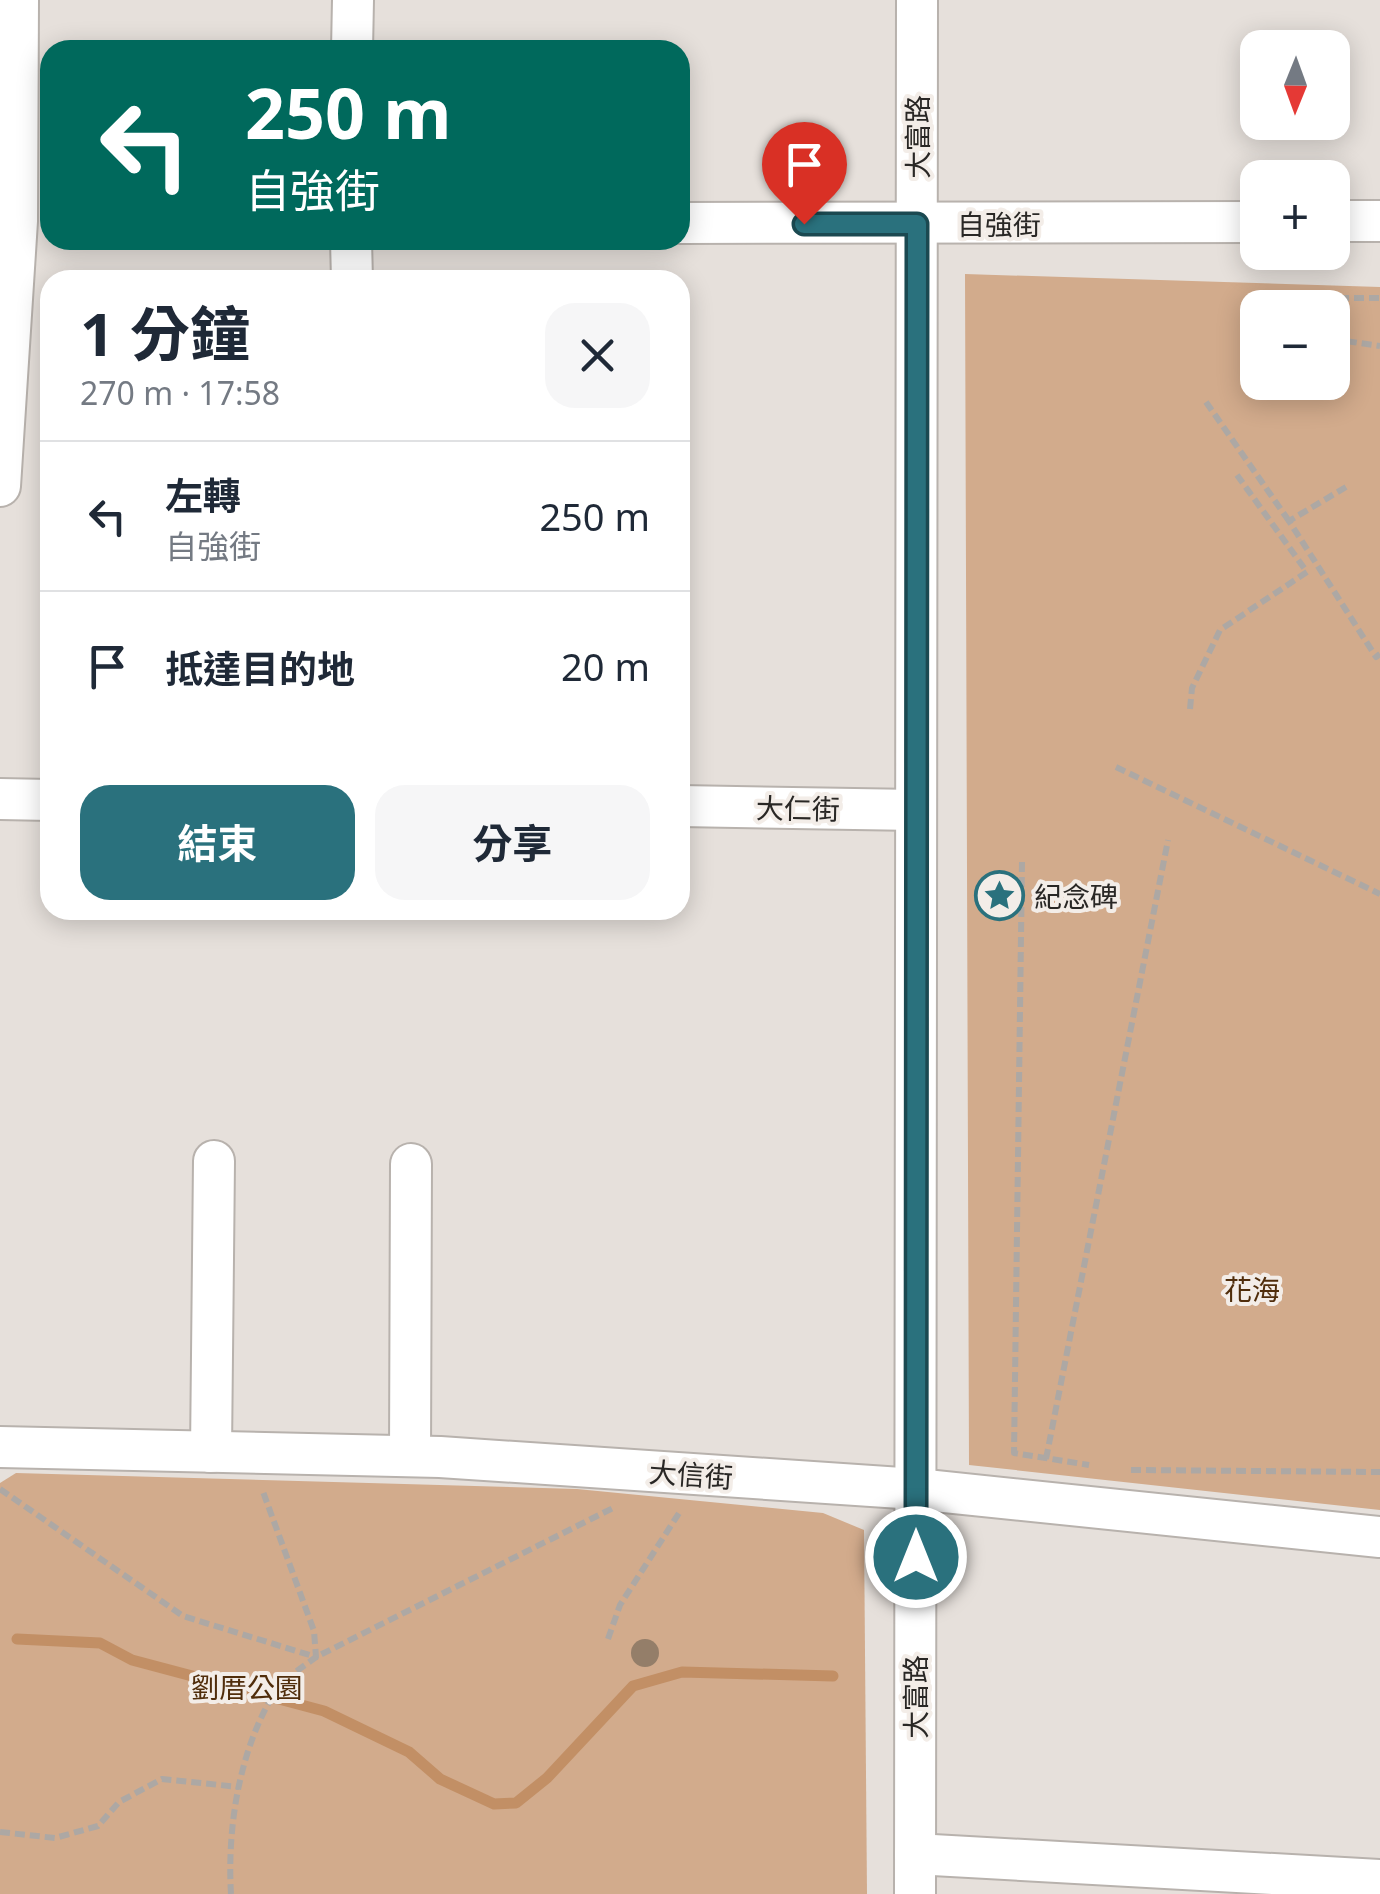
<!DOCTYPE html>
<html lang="zh-TW">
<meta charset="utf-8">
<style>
:root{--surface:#fff;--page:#f6f6f7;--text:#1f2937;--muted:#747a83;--line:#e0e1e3;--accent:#2a717d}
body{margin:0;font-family:"Noto Sans","Noto Sans TC",sans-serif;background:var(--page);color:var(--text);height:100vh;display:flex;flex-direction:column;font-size:38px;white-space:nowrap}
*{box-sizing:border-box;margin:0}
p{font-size:32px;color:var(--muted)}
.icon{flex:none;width:55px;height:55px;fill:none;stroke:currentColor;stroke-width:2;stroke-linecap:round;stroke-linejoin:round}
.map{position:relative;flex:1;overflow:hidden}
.sheet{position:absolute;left:40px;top:270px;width:650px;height:650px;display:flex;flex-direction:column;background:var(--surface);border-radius:30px;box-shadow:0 5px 25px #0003}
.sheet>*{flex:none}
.banner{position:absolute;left:40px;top:40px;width:650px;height:210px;border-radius:30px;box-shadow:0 5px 25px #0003;background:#00695c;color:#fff;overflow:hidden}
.needle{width:65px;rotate:181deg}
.tools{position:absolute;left:1240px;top:30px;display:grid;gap:20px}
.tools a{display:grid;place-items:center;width:110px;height:110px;border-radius:20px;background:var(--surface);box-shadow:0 5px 25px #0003;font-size:50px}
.pin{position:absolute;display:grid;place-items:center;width:85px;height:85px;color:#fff;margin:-102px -42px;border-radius:50% 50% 50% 0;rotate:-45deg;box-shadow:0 0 10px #0007}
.pin .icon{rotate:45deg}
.me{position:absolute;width:110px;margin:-55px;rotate:0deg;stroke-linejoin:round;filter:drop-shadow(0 0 8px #0008)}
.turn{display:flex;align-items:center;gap:35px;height:210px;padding:0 40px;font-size:45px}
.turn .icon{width:130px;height:130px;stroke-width:2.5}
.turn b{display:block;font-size:70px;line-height:85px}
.round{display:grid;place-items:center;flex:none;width:105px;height:105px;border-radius:30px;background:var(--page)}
.head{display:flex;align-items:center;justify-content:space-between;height:170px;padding:0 40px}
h1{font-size:60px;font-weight:700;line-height:75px}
.cta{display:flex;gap:20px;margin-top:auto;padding:20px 40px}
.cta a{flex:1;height:115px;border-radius:30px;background:var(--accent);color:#fff;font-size:40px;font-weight:700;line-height:115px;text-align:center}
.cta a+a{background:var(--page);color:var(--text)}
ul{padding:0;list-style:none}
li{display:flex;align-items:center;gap:30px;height:150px;padding:0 40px;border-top:2px solid var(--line)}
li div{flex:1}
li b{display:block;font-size:38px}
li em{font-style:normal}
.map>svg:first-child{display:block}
.green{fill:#d2ab8c;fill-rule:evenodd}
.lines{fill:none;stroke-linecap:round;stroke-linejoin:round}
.stream{stroke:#c28f65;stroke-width:11}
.minor-casing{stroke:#b8b2ad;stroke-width:44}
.path{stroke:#ada8a4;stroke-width:6;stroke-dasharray:10 5;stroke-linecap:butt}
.minor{stroke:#fff;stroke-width:40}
.tree{fill:#947e69}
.route-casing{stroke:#1b4951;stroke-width:25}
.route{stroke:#2a717d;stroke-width:18}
.labels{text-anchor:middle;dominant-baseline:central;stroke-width:8;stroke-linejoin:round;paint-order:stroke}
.street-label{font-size:28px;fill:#292725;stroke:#f3ede8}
.poi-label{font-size:28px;fill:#292725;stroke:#f3ede8;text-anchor:start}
.park-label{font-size:28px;fill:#502d0b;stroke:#f3ede8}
</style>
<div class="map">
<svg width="1380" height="1894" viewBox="0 0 1380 1894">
<rect width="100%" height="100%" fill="#e6e0db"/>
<!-- green -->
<g class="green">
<path d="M965,274L1380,287V1510L969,1465ZM1258,308H1332V382H1258Z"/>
<path d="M16,1473L577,1489L823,1513L864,1530L867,1894H0V1483Z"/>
</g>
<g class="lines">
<!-- stream -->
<path class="stream" d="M17,1639L100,1643L132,1660L324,1711L409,1752L440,1779L494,1804L516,1803L547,1778L633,1686L682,1672L833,1676"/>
<defs>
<g id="minor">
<path d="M352,50L353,0"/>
<path d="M1332,221H1380"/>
<path d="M680,223L1258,222"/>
<path d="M351,240L352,280"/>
<path d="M0,486L17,221L18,0"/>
<path d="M0,799L50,800"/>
<path d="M680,806L916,810"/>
<path d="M0,1447L440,1457L916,1489L1380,1537"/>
<path d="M211,1452L214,1161"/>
<path d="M410,1456L411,1164"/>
<path d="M915,1854L1380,1880"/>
<path d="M915,1894L917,0"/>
</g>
</defs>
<!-- minor casing -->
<use href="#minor" class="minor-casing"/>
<!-- path -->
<g class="path">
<path d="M1264,298H1380"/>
<path d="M1332,339L1380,346"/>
<path d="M1206,402L1289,521"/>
<path d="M1346,487L1289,521L1376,657L1380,654"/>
<path d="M1190,709L1192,688L1220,630L1307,572L1237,475"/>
<path d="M1116,767L1380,894"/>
<path d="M1022,862L1014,1453L1089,1465"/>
<path d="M1046,1459L1168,840"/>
<path d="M1131,1470L1380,1472"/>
<path d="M0,1489L183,1616L316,1657L314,1631L262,1489"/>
<path d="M608,1639L620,1605L681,1510"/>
<path d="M0,1832L55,1838L98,1826L119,1802L162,1779L239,1787"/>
<path d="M231,1894C227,1828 239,1750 275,1692C283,1679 303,1667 316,1657L615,1507"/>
</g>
<!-- minor -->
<use href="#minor" class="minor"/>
</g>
<!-- trees -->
<circle class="tree" cx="645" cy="1653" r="14"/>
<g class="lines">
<defs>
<path id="route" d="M804,224H917L916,1557"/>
</defs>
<!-- route casing -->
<use href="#route" class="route-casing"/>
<!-- route -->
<use href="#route" class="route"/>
</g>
<!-- icons -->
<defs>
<symbol id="sight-ring" viewBox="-11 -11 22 22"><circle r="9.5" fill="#f3ede8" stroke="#2a717d" stroke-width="1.5"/><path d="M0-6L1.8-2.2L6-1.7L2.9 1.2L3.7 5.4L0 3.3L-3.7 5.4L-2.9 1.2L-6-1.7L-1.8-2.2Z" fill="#2a717d"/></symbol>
</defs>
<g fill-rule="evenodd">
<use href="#sight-ring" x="972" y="868" width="55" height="55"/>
</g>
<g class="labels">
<!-- street labels -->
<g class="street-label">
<text transform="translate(917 137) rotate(-90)">大富路</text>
<text x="999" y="224">自強街</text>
<text transform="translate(798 808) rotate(1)">大仁街</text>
<text transform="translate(691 1474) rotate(4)">大信街</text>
<text transform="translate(915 1697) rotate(-90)">大富路</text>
</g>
<!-- poi labels -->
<g class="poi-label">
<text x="1034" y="896">紀念碑</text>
</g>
<!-- park labels -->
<g class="park-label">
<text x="1252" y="1289">花海</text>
<text x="247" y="1687">劉厝公園</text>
</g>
</g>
</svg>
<div class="tools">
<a><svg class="needle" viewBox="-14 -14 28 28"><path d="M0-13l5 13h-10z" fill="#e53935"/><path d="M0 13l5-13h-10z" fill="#747a83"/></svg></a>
<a>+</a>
<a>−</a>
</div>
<div class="pin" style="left:804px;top:224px;background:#d93025"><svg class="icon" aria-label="arrive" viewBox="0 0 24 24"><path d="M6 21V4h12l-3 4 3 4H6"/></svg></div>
<svg class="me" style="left:916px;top:1557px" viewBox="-20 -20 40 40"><circle r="17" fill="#2a717d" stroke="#fff" stroke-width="3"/><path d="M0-11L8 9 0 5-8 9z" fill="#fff"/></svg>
<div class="banner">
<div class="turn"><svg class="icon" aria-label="left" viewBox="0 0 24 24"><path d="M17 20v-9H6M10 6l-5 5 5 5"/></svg><div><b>250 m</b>自強街</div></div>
</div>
<section class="sheet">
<div class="head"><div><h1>1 分鐘</h1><p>270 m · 17:58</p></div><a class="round"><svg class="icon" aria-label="close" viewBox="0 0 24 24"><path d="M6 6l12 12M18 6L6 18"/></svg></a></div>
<ul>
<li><svg class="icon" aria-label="left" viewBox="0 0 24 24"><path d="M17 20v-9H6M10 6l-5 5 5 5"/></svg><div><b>左轉</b><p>自強街</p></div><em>250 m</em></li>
<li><svg class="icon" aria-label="arrive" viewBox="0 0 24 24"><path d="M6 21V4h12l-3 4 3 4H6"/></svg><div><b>抵達目的地</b></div><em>20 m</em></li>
</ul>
<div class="cta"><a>結束</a><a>分享</a></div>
</section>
</div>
